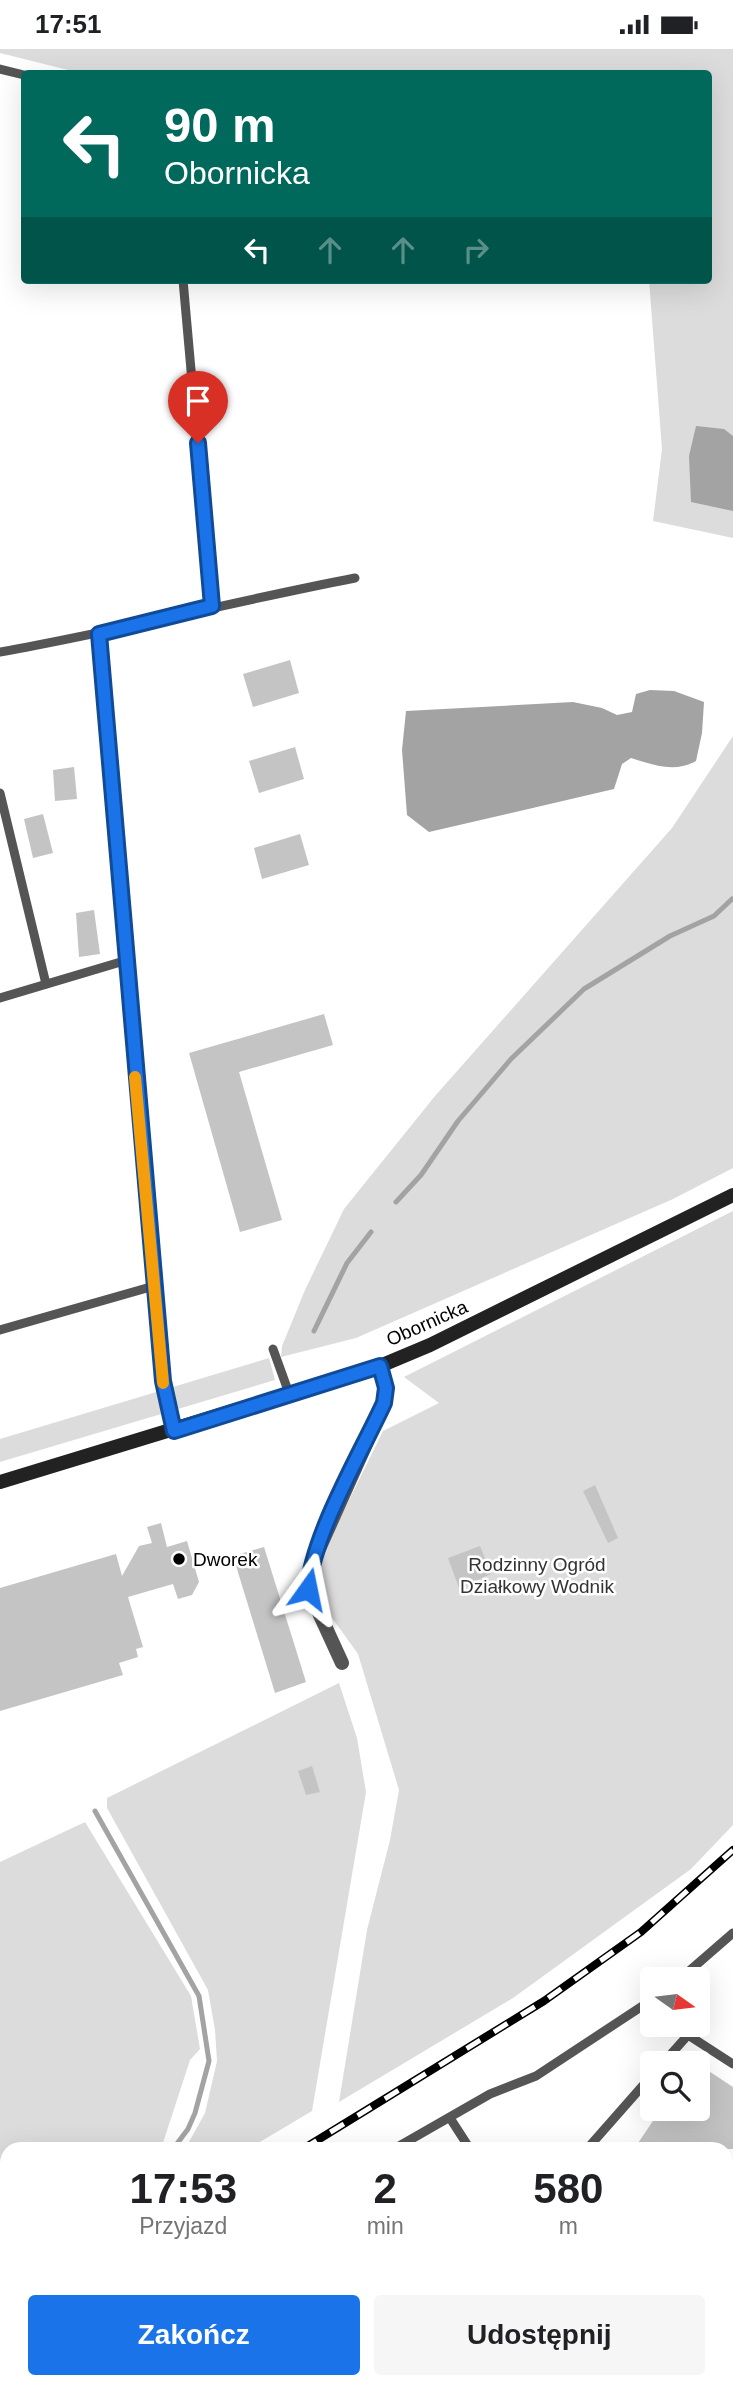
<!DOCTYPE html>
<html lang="pl">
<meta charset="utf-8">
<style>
:root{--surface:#fff;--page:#f6f6f6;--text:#202124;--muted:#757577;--accent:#1a73e8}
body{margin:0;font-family:Helvetica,sans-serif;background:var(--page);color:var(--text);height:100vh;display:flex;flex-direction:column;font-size:26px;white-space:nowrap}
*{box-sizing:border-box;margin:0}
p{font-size:23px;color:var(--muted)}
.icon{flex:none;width:38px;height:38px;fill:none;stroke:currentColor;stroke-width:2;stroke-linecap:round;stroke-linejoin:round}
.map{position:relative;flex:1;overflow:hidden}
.side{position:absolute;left:0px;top:2093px;width:733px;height:247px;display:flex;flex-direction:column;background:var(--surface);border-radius:21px 21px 0 0;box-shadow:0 7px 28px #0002}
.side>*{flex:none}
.guide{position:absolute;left:21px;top:21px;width:691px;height:214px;border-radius:7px;box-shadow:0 7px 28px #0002;background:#00695c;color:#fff;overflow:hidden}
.needle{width:46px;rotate:104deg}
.controls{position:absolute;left:640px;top:1918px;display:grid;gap:14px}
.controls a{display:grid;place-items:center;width:70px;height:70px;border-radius:7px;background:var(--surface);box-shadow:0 7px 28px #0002;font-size:35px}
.pin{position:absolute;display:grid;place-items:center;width:60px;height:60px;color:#fff;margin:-72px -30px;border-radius:50% 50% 50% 0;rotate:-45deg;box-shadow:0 0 7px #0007}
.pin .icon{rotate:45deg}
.me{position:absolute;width:77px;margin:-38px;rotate:12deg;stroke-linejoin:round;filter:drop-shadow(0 0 5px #0008)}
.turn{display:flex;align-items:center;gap:24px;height:147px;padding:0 28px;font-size:32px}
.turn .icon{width:91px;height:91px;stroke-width:2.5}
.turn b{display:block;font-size:49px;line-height:60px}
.lanes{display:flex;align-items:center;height:66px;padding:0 28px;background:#0003;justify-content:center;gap:35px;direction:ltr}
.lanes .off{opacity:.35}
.eta{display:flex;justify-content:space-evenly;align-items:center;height:119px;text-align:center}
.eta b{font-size:42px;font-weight:600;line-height:49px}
.button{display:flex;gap:14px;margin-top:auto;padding:14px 28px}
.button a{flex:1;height:80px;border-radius:7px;background:var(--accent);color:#fff;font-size:28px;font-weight:600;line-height:80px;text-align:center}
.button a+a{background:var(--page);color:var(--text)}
.status{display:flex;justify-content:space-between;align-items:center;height:49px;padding:0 35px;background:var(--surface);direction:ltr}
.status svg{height:19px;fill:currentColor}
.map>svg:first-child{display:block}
.green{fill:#dcdcdc}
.water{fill:#a3a3a3}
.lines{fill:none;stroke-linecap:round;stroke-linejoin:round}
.stream{stroke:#a3a3a3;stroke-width:5}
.building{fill:#c4c4c4}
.lane{stroke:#555;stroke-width:9}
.street{stroke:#555;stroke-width:14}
.secondary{stroke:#222;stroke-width:14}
.rail-casing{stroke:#000;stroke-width:8}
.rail{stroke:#fff;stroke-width:5;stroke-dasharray:16;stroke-linecap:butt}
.route-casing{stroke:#114b97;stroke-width:18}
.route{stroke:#1a73e8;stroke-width:12}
.slow{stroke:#f59e0b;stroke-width:12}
.poi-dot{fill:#000;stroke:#fff;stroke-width:2.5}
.labels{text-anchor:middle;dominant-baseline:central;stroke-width:5;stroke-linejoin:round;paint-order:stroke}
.street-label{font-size:19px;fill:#000;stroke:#fff}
.poi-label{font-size:19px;fill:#000;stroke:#fff;text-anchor:start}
.park-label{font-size:19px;fill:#333;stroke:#fff}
</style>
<div class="status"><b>17:51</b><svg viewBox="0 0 49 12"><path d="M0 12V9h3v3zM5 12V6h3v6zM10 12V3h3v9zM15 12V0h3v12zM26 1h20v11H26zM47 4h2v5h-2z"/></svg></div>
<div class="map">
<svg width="733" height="2339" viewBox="0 0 733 2339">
<rect width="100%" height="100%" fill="#fff"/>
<!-- green -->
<g class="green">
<path d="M0,0H733V489L653,472L662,400L649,231H709V24H80L0,4Z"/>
<path d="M733,687V1119L673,1150L356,1289L281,1308L282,1297L305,1241L344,1160L435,1047L672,779Z"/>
<path d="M733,1162V1776L691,1820L513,1949L339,2053L367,1881L390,1791L399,1741L358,1605L325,1559L318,1534L326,1498L383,1382L439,1354L404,1328Z"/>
<path d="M269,1309L275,1331L0,1413V1390Z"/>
<path d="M339,1634L357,1689L366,1743L312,2062L248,2100H185L205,2064L217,2012L215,1981L208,1941L107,1759V1749Z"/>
<path d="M85,1773L191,1947L200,2000L190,2011L161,2100H7V2217L0,2216V1813Z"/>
<path d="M7,2290V2333H229L237,2339H0V2294Z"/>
</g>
<!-- water -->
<g class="water">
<path d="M696,377L724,380L733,387V462L691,453L689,407Z"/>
<path d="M650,641L674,642L704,653L702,684L696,712C674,724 654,716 631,709L622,715L614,740L429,783L407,766L402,701L406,662L573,653L602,659L617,666L632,663L636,645Z"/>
</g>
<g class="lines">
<!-- stream -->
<g class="stream">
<path d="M396,1153L421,1126L458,1072L511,1010L584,940L670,887L714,867L732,850"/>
<path d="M314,1282L347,1214L371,1183"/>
<path d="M95,1762L199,1947L209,2012L195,2064L188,2080L173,2100"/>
<path d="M0,2236L7,2235"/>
</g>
</g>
<!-- building -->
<g class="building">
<path d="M290,611L299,644L253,658L243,625Z"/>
<path d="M295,698L304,730L259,744L249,712Z"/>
<path d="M74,718L77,750L55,752L53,721Z"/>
<path d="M43,765L53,804L33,809L24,770Z"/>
<path d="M300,785L309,816L262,830L254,799Z"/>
<path d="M94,861L100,905L79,908L76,864Z"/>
<path d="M324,965L333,996L239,1023L282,1171L240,1183L189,1004Z"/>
<path d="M595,1436L618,1489L608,1494L583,1442Z"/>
<path d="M161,1474L167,1498L187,1492L199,1533L192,1546L178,1550L173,1535L128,1548L143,1598L136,1600L138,1608L119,1614L123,1626L0,1662V1539L116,1505L122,1527L139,1497L152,1494L147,1478Z"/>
<path d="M480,1497L491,1525L459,1539L448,1509Z"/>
<path d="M264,1498L306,1633L275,1644L233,1507Z"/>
<path d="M312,1717L320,1743L306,1746L298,1722Z"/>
<path d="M698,2015L733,2038V2100H634L661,2060H698Z"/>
</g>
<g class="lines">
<!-- lane -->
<g class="lane">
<path d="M0,20L24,26"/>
<path d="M183,231L212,557"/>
<path d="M99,585L124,912L163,1332L174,1382"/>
<path d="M0,603C119,582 236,552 355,529"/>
<path d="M0,744L46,935"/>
<path d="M0,949L124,912"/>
<path d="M0,1281L154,1237"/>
<path d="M273,1300L290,1347"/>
<path d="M680,1930L733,1884"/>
<path d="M663,2014L688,1986L733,2015"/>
<path d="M450,2069L470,2100"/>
<path d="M394,2100L490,2045L536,2027L653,1950"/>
<path d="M587,2100L653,2025"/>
<path d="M726,2280L733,2284"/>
<path d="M276,2339L277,2333"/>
<path d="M421,2339L425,2333"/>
</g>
<!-- street -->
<path class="street" d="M342,1614L308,1540L310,1520L384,1355L386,1339L380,1317"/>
<!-- secondary -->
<path class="secondary" d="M0,1433L380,1317L430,1296L733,1146"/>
<defs>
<g id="rail">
<path d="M303,2100L544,1952L641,1883L733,1801"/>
<path d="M0,2285L7,2281"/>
</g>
</defs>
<!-- rail casing -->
<use href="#rail" class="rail-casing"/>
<!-- rail -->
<use href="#rail" class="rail"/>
</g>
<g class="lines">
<defs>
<path id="route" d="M198,394L212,557L99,585L163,1332L174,1382L380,1317L386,1339L384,1354C360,1406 313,1485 308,1540"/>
</defs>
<!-- route casing -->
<use href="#route" class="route-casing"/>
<!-- route -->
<use href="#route" class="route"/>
<!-- slow -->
<path class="slow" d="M135,1028L163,1334"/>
</g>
<!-- markers -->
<circle class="poi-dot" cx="179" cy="1510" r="7"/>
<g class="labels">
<!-- street labels -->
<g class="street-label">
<text transform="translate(427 1274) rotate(-24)">Obornicka</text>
</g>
<!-- poi labels -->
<g class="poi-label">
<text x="193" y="1510">Dworek</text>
</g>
<!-- park labels -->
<g class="park-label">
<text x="537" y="1515">Rodzinny Ogród<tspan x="537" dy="22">Działkowy Wodnik</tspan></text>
</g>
</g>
</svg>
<div class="controls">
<a><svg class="needle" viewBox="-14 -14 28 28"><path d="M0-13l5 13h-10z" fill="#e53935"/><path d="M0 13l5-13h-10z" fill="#757577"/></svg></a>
<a><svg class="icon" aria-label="search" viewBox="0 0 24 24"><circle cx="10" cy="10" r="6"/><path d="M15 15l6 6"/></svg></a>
</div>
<div class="pin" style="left:198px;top:394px;background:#d93025"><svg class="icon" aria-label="arrive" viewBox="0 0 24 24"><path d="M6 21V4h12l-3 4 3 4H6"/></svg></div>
<svg class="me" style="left:308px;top:1540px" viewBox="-20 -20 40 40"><path d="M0-17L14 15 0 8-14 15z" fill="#1a73e8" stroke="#fff" stroke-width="4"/></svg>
<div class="guide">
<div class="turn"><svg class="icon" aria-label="left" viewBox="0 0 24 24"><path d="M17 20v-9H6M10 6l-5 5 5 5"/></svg><div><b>90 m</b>Obornicka</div></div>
<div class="lanes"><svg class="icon" aria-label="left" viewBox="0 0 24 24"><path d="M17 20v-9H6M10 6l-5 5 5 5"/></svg><svg class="icon off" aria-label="ahead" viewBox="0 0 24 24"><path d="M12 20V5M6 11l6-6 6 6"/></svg><svg class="icon off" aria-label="ahead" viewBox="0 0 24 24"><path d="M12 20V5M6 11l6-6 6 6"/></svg><svg class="icon off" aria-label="right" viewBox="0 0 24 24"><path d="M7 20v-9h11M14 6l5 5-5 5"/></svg></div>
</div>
<section class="side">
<div class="eta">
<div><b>17:53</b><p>Przyjazd</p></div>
<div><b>2</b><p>min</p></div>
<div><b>580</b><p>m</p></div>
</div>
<div class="button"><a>Zakończ</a><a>Udostępnij</a></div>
</section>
</div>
